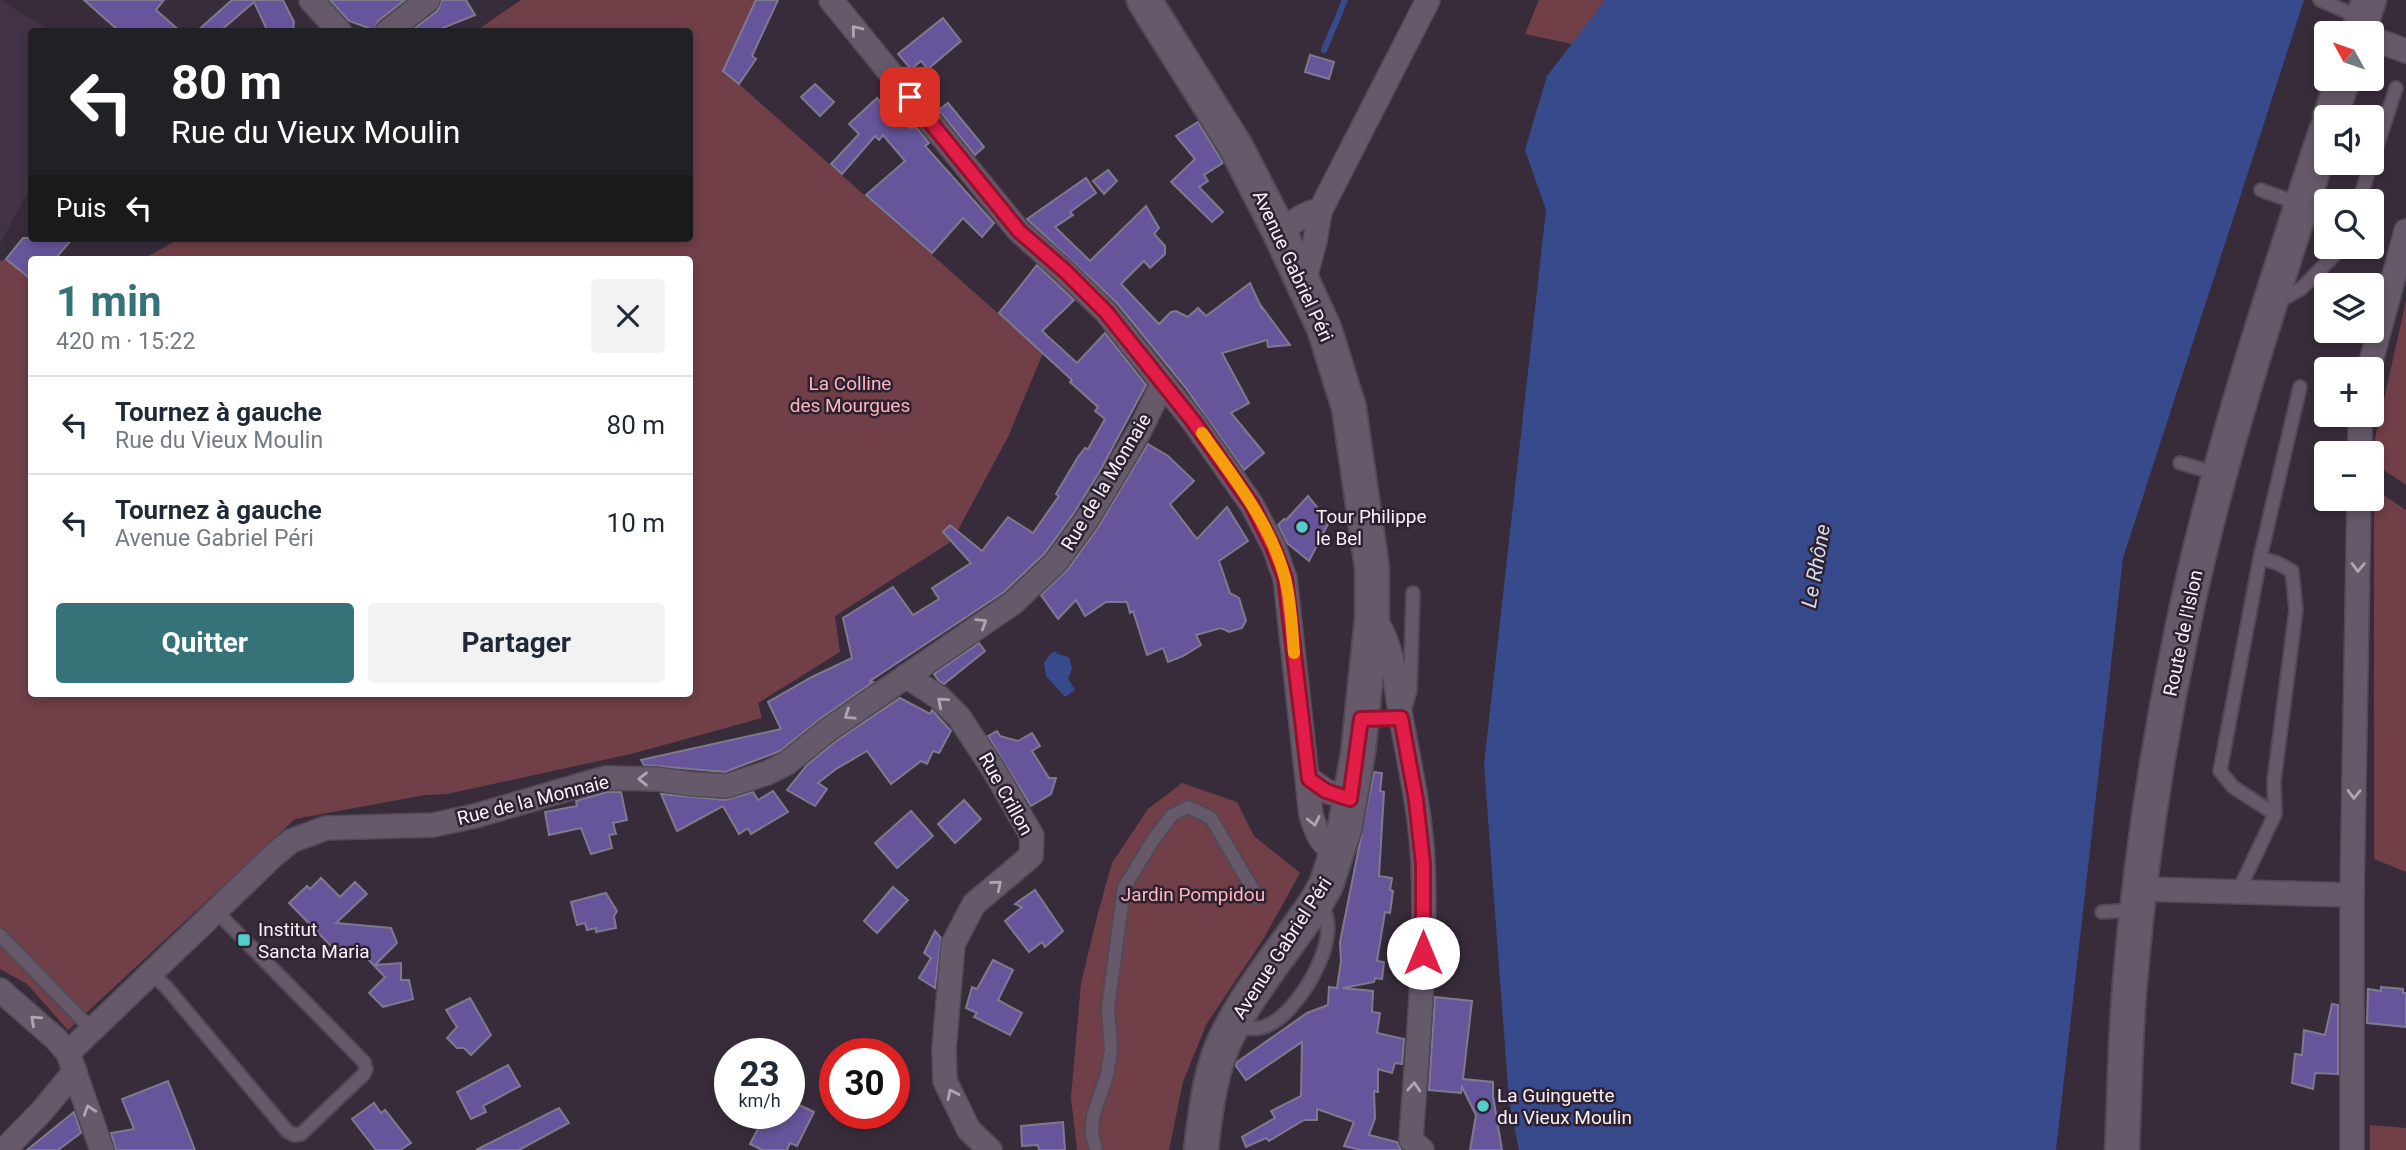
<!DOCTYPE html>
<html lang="fr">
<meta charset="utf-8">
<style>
:root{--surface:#fff;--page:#f2f2f3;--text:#1f2937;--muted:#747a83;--line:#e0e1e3;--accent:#367379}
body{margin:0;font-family:Roboto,sans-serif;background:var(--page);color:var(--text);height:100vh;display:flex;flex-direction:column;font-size:26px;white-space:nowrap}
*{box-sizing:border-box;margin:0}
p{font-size:23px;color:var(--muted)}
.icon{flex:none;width:38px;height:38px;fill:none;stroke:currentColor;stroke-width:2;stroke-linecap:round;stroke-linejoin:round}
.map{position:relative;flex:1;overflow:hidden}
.details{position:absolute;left:28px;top:256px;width:665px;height:441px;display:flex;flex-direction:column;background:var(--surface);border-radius:7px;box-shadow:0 4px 10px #0003}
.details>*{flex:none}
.banner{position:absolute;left:28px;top:28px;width:665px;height:214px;border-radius:7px;box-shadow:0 4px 10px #0003;background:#202124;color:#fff;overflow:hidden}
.needle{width:46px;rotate:310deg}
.tools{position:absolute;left:2314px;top:21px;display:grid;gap:14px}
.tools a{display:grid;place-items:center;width:70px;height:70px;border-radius:7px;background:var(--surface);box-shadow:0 4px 10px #0003;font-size:35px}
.speed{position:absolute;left:714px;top:1038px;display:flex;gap:14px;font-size:35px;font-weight:700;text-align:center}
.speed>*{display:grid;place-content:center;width:91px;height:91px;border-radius:50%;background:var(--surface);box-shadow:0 4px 10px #0003;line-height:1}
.speed small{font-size:18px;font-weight:400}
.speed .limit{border:10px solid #d22;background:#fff;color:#111}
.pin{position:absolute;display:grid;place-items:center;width:60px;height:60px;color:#fff;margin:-30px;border-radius:14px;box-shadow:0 4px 10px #0006}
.me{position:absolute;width:77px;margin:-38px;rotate:0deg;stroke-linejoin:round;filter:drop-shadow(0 0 5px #0008)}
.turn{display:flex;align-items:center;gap:24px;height:147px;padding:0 28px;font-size:32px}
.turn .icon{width:91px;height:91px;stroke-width:2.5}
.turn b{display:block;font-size:49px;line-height:60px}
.then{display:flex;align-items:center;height:66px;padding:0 28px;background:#0003;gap:14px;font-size:26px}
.round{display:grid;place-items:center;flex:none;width:74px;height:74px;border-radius:7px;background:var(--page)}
.summary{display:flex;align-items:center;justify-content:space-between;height:119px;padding:0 28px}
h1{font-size:42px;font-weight:700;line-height:52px;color:var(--accent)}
.cta{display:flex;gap:14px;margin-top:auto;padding:14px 28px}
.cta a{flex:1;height:80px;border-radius:7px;background:var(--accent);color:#fff;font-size:28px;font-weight:700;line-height:80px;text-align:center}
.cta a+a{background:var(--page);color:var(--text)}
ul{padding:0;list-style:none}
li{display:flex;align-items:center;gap:21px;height:98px;padding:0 28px;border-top:2px solid var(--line)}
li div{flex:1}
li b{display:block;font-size:26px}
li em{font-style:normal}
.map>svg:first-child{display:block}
.built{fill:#433347}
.green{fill:#703f47}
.water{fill:#364a8c}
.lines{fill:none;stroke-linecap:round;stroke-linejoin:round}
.stream{stroke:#364a8c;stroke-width:6}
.building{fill:#67559c;stroke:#7e7a8e;stroke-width:2}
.lane-casing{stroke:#534956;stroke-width:16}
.street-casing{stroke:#534956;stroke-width:26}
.secondary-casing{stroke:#534956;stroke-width:37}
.lane{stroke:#66596a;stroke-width:12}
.street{stroke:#66596a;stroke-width:23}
.secondary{stroke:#66596a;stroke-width:33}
.oneway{stroke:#b0a6b2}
.route-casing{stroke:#92132f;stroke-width:18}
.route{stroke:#e11d48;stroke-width:12}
.slow{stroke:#f59e0b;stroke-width:12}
.poi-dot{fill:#53cdc9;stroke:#2e2231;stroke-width:2.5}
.labels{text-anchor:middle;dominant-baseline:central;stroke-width:5;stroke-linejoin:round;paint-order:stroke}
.street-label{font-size:19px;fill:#f9f2fb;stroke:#2e2231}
.park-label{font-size:19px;fill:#fdb5be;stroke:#2e2231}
.poi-label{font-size:19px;fill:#f9f2fb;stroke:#2e2231;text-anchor:start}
.water-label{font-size:21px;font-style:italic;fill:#d2daee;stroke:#2e2231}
</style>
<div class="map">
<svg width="2406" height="1150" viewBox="0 0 2406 1150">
<rect width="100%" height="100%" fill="#382c3b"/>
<!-- built -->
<path class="built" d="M0,0L51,31L32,32L31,186L0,244Z"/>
<!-- green -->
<g class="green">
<path d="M521,0H756L724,71L1043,353L1008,437L952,541L835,616L840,652L758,703L762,718L631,754L447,794L425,795L295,819L68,1030L27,984L0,969V261L6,259L31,280L32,693H690V259H143L181,238H690V32L476,31Z"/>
<path d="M1539,0H1605L1572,44L1525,34Z"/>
<path d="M2406,301V485L2385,471L2373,448Z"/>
<path d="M2374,489L2406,510V872L2374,859Z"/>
<path d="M1182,783L1237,802L1254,836L1300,873L1264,938L1206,1025L1183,1082L1169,1150H1077L1071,1098L1081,983L1098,913L1112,863L1148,809Z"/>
<path d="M2370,1125L2406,1128V1150H2370Z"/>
</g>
<!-- water -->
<g class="water">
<path d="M1605,0H2304L2123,558L2056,1150H1519L1509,1100L1484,765L1546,210L1525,150L1547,76Z"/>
<path d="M1056,651L1057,654L1069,657L1072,669L1068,678L1075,690L1065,697L1046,676L1044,663L1051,653Z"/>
</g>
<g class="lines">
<!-- stream -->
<path class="stream" d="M1324,50L1345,0"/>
</g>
<!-- building -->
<g class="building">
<path d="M84,0H164L156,10L181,32H120Z"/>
<path d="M232,0H283L294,22L293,32H268L254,2L219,32H196Z"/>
<path d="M330,0H405L378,21L374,30L349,21Z"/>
<path d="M442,0H466L475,15L433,32H410L437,11Z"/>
<path d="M756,0H778L752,56L756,59L739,84L723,71Z"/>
<path d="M943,18L961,41L928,69L921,61L911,69L898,54Z"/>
<path d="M1310,55L1334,62L1329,79L1305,72Z"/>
<path d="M815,84L834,102L820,116L801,97Z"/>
<path d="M877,98L884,106L888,103L910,128L916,127L929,143L925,146L994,223L982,237L963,218L932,253L866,195L905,161L883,135L879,140L875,136L842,174L831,164L859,134L849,124Z"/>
<path d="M948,103L984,147L975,155L939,110Z"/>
<path d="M1198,122L1223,163L1204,175L1208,181L1199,187L1223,212L1212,222L1171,182L1195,159L1176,136Z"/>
<path d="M1108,170L1117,181L1104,194L1093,181Z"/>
<path d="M1086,178L1096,193L1070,212L1073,215L1055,227L1090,261L1146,206L1159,228L1154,234L1165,246V254L1150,268L1144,261L1121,284L1159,324L1171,312L1176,311L1188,317L1198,308L1206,316L1250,283L1262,309V307L1290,345L1268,347L1267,340L1222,353L1249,403L1231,413L1264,453L1244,470L1185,387L1117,303L1027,219Z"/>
<path d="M23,238H73L55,259H32V280L6,259Z"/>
<path d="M1037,265L1074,300L1042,331L1077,363L1105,333L1146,385L1100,471L1074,513L1045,553L1004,592L870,681L873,682L820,719L780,751L725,772L644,765L641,760L781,729L768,702L812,677L852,658L843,618L893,587L913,615L939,599L932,588L971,563L943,532L950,525L982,551L1008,517L1033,533L1059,496L1056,494L1078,457L1085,448L1088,449L1105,419L1095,411L1098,407L1070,382L1072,380L999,313Z"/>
<path d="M1148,444L1168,456L1194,481L1170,504L1197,539L1227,507L1248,541L1219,561L1230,593L1239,598L1246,621L1242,628L1229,632L1221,628L1196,635L1201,645L1183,656L1168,662L1163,648L1147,655L1133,611L1130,613L1127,602H1106L1085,616L1076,600L1058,619L1041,595L1067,570L1097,529Z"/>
<path d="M1308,496L1329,522L1309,561L1287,543L1278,525L1284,519L1286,520Z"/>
<path d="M979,643L985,651L944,684L939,681L934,674Z"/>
<path d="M900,698L930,714L932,710L951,731L939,753L933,751L927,764L921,761L891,784L867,751L836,769L818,783L827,789L815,806L787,790L807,765L836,741Z"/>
<path d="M997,731L1000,736L1018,741L1032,733L1040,746L1032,751L1049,778H1056L1051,794L1031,806L988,736Z"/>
<path d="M1374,772L1382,773L1380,791L1384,792L1379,876L1392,878L1390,890L1393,891L1390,913L1385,912L1377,961L1384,962L1382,979L1375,978L1374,982L1343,988L1373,991L1372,1012L1380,1013L1377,1033L1404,1039L1402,1064L1395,1063L1392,1073L1378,1069V1092L1374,1091L1375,1118L1369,1135L1397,1142L1401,1150H1361L1344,1146L1354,1122L1317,1109V1120H1304L1269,1141L1266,1138L1246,1147L1242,1137L1275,1118L1271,1111L1301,1096L1302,1042L1246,1080L1236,1066L1237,1062L1307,1013L1328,1005L1329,987L1337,988L1341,961L1340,942Z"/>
<path d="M773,791L788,812L751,834L748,828L739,834L723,806L677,831L661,794L726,800L753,792L758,800Z"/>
<path d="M607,792H621L627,820L613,823L616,834L609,835L612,848L591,854L581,828L549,835L545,812L577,806L576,801Z"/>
<path d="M964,800L981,819L955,843L938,824Z"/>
<path d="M911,811L933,836L897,868L875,843Z"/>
<path d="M321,878L340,897L355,882L367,894L336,923L391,928L397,943L375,965L401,963V980H409L413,999L383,1007L369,993L385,977L359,950L339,948L336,951L289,903L307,886L310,889Z"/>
<path d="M893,887L908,900L877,933L864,921Z"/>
<path d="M1035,890L1063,931L1045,947L1042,942L1029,952L1005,921L1022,907L1015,904Z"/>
<path d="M606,893L617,911L614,916L616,928L596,932V928L587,930L585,923L577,925L571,902Z"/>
<path d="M935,931L941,938L935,988L919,978L931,958L924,953Z"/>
<path d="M993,960L1013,970L998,1000L1022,1013L1010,1035L974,1017L977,1013L966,1008L972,987L977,989Z"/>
<path d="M2381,987L2403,989V993H2406V1027L2367,1023L2368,989L2381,991Z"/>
<path d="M1435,997L1472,1001L1463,1079L1493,1082V1096L1502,1150H1470L1476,1115L1462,1087L1461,1093L1429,1090Z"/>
<path d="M470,998L491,1035L471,1055L464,1048H457L447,1038L457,1027L446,1010Z"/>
<path d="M2332,1004L2338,1005V1074L2315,1073L2313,1089L2292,1083L2295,1054L2302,1055L2304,1030L2325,1035Z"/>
<path d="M508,1065L520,1086L483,1106L486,1112L471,1119L457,1092Z"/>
<path d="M168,1081L195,1150H116L111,1133L134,1129L122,1099Z"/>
<path d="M789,1100L814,1112L797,1146L790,1143L787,1150H762L750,1144L766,1113H789Z"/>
<path d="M374,1103L381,1113L385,1110L411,1143L400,1150H376L352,1119Z"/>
<path d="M559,1108L569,1123L519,1150H476Z"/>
<path d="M74,1112L81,1133L58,1150H27Z"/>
<path d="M1063,1122L1065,1150H1039L1038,1145L1022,1146L1021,1126Z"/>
</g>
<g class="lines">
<defs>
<g id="lane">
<path d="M2320,0L2361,18"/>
<path d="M2261,190L2300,204"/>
<path d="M2359,201L2396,88"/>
<path d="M2278,302L2302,288L2342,247"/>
<path d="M2180,463L2219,474"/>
<path d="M2260,558L2277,563L2292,571L2296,610L2274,781L2275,814"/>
<path d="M1404,710L1410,691L1413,593"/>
<path d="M2238,892L2275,814L2233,787L2220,771L2260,558L2300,387"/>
<path d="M2102,912L2137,910"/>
<path d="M0,935L91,1029"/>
<path d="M151,972L167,988L287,1131L294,1135L301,1134L364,1074L366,1069L364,1062L215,910"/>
<path d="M1233,1026C1247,1029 1260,1031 1274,1022C1302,1005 1348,930 1318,902"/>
<path d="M1096,1150L1092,1135L1093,1116L1107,1075L1111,1049L1108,1008L1124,888L1153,840L1172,815L1188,807L1211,818L1258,898"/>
</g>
<g id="street">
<path d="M311,0L340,32"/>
<path d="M831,0L1019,231L1064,271L1106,312L1193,421L1252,505L1274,547L1285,578L1311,815C1317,833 1320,845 1338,852"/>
<path d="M387,32L428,0"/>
<path d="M2371,38L2406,51"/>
<path d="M1279,231C1293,224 1305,211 1320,211"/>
<path d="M1304,281L1315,241L1320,211L1428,0"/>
<path d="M2369,369L2406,231"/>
<path d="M2360,453V415"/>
<path d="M1372,618C1392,636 1396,686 1400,712C1409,763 1421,813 1423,864C1427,956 1417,1049 1411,1140L1422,1150"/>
<path d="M906,676L940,698L959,717L994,770L1032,836L1031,856L974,904L953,944L944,1049L945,1081L969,1130L990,1150"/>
<path d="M1309,779L1326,791L1350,799"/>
<path d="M2141,889L2352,895"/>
<path d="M0,990L56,1039L68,1053L102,1150"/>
<path d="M68,1053L273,856L291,841L326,828L433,825L475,816L605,778L657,779L692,784L727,786L767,773L787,763L828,730L1013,603L1056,562L1086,521L1112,478L1140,430L1163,383"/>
<path d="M4,1150L42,1111L75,1071"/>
<path d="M2352,1150V895L2359,499"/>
</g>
<g id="secondary">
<path d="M1144,0L1236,147L1279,231L1324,328L1349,408L1372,568V618L1358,753L1345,827L1326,885L1317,901C1287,947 1237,1004 1219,1055C1208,1086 1205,1118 1201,1150"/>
<path d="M2358,33L2369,0"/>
<path d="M2330,117L2343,79"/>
<path d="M2122,1150C2125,1090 2125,1030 2131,970C2141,858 2158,745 2181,635C2216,464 2271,297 2326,131"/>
</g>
</defs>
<!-- lane casing -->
<use href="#lane" class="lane-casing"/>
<!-- street casing -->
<use href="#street" class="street-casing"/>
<!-- secondary casing -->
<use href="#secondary" class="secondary-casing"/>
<!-- lane -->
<use href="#lane" class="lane"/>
<!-- street -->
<use href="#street" class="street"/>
<!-- secondary -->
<use href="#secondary" class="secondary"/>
</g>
<!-- one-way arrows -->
<defs><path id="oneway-chevron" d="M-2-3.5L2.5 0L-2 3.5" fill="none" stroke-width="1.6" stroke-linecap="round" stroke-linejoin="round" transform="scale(1.75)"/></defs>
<g class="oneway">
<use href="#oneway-chevron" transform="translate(856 30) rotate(-129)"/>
<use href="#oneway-chevron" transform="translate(2358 567) rotate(91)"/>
<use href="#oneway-chevron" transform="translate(982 623) rotate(-32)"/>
<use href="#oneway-chevron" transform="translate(942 702) rotate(-139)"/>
<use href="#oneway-chevron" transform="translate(849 715) rotate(146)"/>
<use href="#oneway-chevron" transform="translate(643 779) rotate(-179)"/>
<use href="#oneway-chevron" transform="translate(2354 794) rotate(91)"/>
<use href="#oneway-chevron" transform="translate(1314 821) rotate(77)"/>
<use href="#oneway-chevron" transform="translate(997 885) rotate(-40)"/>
<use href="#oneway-chevron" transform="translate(35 1020) rotate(-138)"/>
<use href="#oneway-chevron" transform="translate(1414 1087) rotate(-86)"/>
<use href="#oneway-chevron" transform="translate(952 1094) rotate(-116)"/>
<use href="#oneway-chevron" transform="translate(89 1110) rotate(-109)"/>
</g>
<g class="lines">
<defs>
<path id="route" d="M910,97L1019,231L1065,271L1106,312L1193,421L1252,505L1273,547L1285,578L1309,779L1326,791L1350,799L1361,719L1401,718L1416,800L1423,864V953"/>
</defs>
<!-- route casing -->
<use href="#route" class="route-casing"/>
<!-- route -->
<use href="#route" class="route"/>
<!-- slow -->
<path class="slow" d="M1202,433C1233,477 1271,524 1285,578C1291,602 1292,629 1294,653"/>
</g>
<!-- markers -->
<g class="poi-dot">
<circle cx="1302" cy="527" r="7"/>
<rect x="237" y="933" width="14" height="14" rx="3.5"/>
<circle cx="1483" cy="1106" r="7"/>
</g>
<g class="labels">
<!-- street labels -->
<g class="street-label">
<text transform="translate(1293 266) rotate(65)">Avenue Gabriel Péri</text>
<text transform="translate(1106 482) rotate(-59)">Rue de la Monnaie</text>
<text transform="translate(2183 633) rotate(-78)">Route de l'Islon</text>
<text transform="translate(1006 794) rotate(61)">Rue Crillon</text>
<text transform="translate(533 800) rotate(-14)">Rue de la Monnaie</text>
<text transform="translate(1282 948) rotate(-57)">Avenue Gabriel Péri</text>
</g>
<!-- park labels -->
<g class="park-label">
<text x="850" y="383">La Colline<tspan x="850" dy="22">des Mourgues</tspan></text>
<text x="1193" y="894">Jardin Pompidou</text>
</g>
<!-- poi labels -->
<g class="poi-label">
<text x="1316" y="516">Tour Philippe<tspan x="1316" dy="22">le Bel</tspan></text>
<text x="258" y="929">Institut<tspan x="258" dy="22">Sancta Maria</tspan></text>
<text x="1497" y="1095">La Guinguette<tspan x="1497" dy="22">du Vieux Moulin</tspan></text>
</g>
<!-- water labels -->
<g class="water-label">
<text transform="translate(1816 566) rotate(-80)">Le Rhône</text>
</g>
</g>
</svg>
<div class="tools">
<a><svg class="needle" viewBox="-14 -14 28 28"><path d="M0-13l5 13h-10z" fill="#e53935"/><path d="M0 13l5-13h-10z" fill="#747a83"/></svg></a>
<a><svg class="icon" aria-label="sound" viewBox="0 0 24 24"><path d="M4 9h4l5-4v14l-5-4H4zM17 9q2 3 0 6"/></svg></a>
<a><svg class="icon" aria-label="search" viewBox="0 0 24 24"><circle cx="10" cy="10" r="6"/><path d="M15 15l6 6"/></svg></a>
<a><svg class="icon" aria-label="layers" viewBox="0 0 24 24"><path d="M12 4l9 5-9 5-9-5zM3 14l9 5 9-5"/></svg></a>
<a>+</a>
<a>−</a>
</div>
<div class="speed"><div>23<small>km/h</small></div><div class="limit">30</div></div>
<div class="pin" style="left:910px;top:97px;background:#d93025"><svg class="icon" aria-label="arrive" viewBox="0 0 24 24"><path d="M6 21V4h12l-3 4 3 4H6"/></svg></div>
<svg class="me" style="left:1423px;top:953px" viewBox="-20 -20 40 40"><circle r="19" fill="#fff"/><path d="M0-13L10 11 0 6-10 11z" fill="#e11d48"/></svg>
<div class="banner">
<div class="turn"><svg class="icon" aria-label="left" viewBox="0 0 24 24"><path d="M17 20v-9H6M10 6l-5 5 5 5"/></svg><div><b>80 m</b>Rue du Vieux Moulin</div></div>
<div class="then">Puis<svg class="icon" aria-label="left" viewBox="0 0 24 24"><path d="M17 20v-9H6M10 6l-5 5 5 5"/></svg></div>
</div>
<section class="details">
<div class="summary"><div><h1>1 min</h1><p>420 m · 15:22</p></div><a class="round"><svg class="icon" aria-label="close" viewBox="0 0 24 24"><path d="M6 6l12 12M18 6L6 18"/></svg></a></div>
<ul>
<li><svg class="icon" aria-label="left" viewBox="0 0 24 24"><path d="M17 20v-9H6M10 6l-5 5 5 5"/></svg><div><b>Tournez à gauche</b><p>Rue du Vieux Moulin</p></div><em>80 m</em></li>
<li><svg class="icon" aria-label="left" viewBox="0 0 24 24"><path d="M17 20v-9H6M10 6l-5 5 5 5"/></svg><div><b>Tournez à gauche</b><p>Avenue Gabriel Péri</p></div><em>10 m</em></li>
</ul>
<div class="cta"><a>Quitter</a><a>Partager</a></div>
</section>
</div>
